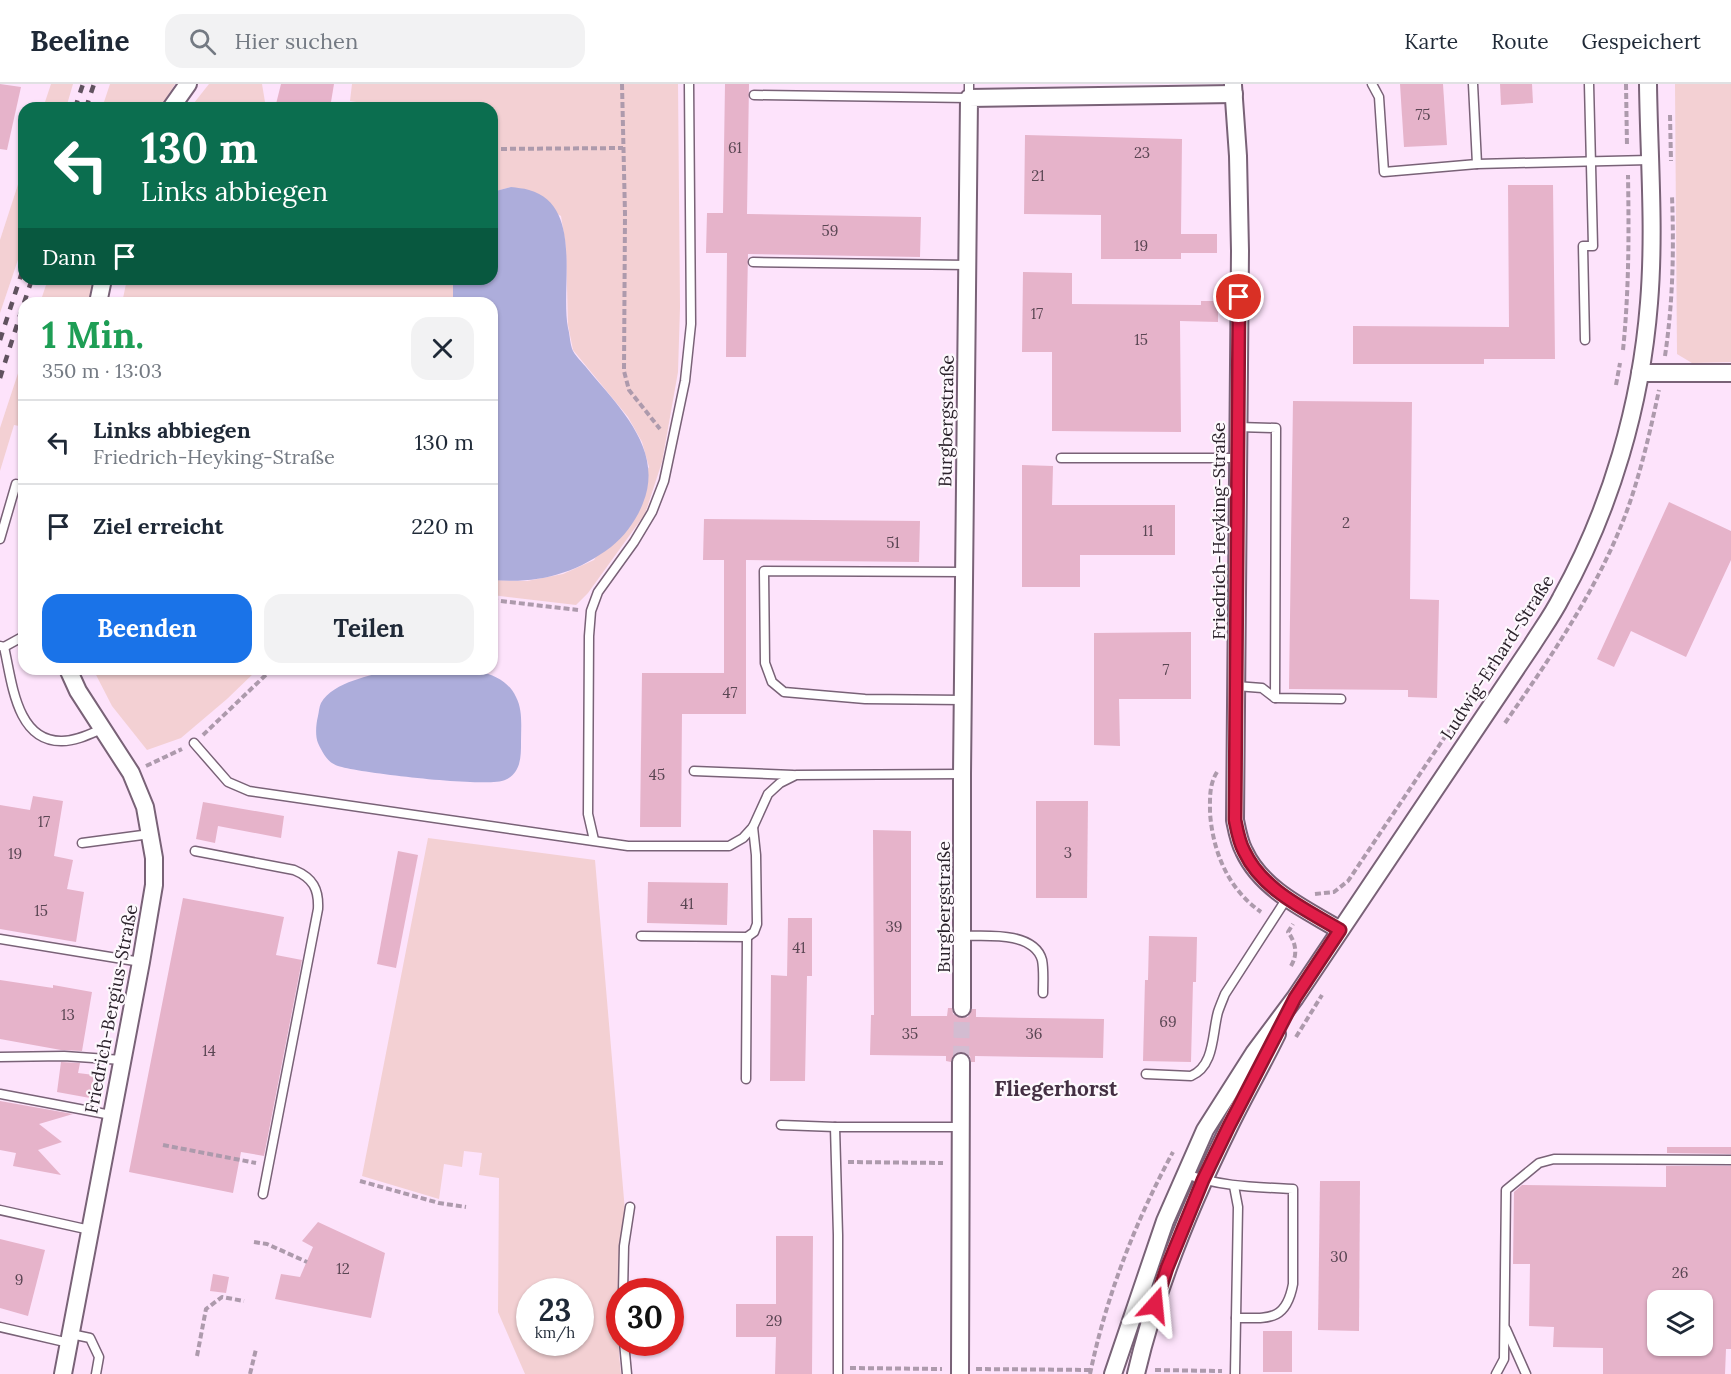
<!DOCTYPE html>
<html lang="de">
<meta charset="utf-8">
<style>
:root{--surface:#fff;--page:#f2f2f3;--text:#1f2937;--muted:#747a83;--line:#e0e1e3;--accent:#1a73e8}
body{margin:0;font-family:Lora,serif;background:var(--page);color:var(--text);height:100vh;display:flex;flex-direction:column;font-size:22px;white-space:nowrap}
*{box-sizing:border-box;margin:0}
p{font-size:20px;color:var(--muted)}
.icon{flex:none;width:33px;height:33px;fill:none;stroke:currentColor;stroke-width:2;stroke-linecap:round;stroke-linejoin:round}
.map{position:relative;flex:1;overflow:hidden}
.side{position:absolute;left:18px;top:213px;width:480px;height:378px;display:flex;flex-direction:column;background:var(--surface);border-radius:18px;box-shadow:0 2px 4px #0004}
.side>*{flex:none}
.hud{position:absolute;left:18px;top:18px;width:480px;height:183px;border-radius:18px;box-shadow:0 2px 4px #0004;background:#0b6e4f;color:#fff;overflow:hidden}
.buttons{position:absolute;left:1647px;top:1206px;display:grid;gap:12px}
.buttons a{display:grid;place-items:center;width:66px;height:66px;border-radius:12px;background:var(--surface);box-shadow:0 2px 4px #0004;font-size:30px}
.speed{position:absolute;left:516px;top:1194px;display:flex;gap:12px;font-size:30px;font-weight:700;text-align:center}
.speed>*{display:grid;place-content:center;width:78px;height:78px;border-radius:50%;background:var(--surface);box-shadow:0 2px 4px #0004;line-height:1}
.speed small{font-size:15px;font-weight:400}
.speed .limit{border:9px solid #d22;background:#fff;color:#111}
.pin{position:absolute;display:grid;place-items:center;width:51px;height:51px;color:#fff;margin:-26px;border:3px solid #fff;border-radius:50%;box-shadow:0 2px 6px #0007}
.me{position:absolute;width:66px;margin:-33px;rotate:18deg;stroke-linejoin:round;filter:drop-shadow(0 0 4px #0008)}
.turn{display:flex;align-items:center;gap:21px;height:126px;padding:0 24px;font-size:27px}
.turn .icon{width:78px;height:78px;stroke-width:2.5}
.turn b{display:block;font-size:42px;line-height:51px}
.then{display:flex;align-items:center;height:57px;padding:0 24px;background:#0003;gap:12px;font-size:22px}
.round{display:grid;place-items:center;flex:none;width:63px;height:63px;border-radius:18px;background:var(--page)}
.head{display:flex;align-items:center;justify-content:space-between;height:102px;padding:0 24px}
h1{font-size:36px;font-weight:700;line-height:45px;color:#1e9e55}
.cta{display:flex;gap:12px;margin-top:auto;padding:12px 24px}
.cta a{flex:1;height:69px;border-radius:18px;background:var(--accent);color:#fff;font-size:24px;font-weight:700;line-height:69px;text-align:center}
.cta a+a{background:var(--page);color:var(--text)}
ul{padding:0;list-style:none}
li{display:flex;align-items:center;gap:18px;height:84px;padding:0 24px;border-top:2px solid var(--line)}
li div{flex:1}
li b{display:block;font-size:22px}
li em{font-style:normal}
header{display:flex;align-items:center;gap:36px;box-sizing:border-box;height:84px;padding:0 30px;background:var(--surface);border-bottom:2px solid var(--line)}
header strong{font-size:28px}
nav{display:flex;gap:33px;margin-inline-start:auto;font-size:21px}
.search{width:420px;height:54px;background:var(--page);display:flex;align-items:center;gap:15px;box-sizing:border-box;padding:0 21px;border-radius:18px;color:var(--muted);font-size:22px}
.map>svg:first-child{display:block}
.green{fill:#f3d0d3;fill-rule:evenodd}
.water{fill:#adaddb}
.building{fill:#e6b3ca;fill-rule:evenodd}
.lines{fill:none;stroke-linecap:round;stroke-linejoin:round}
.street-tunnel{stroke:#d3bcd1;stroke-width:16;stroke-dasharray:16 8;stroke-linecap:butt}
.lane-casing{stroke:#796277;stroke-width:11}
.street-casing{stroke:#796277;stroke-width:20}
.path{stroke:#ad9aac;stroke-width:4;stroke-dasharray:6 3;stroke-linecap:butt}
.lane{stroke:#fff;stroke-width:8}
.street{stroke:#fff;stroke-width:16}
.rail{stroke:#60525f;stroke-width:4.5;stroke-dasharray:8 8;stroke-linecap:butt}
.route-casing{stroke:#92132f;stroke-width:15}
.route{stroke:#e11d48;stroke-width:10}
.labels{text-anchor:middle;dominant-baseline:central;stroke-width:4.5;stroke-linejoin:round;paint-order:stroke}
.number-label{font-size:15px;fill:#5a4653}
.street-label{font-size:18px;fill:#2b222b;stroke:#fdf8fd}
.quarter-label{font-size:21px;font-weight:bold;fill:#443043;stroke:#fdf8fd}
</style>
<header>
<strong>Beeline</strong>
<div class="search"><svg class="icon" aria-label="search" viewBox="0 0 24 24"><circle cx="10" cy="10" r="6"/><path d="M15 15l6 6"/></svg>Hier suchen</div>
<nav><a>Karte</a><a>Route</a><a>Gespeichert</a></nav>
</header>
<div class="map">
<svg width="1731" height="1290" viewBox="0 0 1731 1290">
<rect width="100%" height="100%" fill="#fde3fb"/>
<!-- green -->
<g class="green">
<path d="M51,0H73L66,24H43Z"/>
<path d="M110,0H175L160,24H102Z"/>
<path d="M209,0H262L266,24H190Z"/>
<path d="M352,0H678L680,223L678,288L662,378L645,430L588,509L576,521L492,511V496L527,497L563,490L594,476L649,383L642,358L628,333L573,266L568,241L566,163L561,132L511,103L492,108V24H379L375,21L350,17Z"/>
<path d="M1675,0H1731V278L1692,279L1677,270Z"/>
<path d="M24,82V158L0,229V156Z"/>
<path d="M48,195H95L89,219H40Z"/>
<path d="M127,195H453V219H122Z"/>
<path d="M24,271V343L14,341L0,387V344Z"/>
<path d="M93,585H258L227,615L181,654L147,666L112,622Z"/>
<path d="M428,754L595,776L625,1127C618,1177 615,1240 621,1290H525L498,1228L499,1094L479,1091L482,1069L464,1067L462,1083L444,1080L439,1115L362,1092ZM530,1208H580V1258H530Z"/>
</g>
<!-- water -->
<g class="water">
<path d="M511,103C517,104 523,104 529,106C584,121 560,203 568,244C570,251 570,261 573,267C577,274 585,281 590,288C621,325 664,367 643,419C637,435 625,452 611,463C575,490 538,500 492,496V219H453V195H492V108Z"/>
<path d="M394,585C428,585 499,575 516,613C523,626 521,643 521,658C521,673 521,689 505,696C489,704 359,689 338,682C328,679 322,668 318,659C315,652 316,640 318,632C319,628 319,623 321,619C334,597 371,592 394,585Z"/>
</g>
<!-- building -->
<g class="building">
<path d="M0,0L21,3L7,66L0,65Z"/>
<path d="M281,0H334L330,24H275Z"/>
<path d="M725,0H749L747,130L921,133L920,173L748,170L746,273H726L727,169H706L707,129H723Z"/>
<path d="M1400,0H1443L1447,61L1404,63Z"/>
<path d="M1500,0H1532L1533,19L1501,21Z"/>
<path d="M1025,51L1182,55L1181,150H1217V169H1181V175H1101V131L1024,130Z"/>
<path d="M1508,101H1553L1555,275H1484V280H1353V242L1509,243Z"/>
<path d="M1023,188L1072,189V220L1201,221V217H1218V238L1180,237L1181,348L1052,347V268H1022Z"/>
<path d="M1293,317L1412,318L1410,515L1439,516L1437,614L1408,613V606L1289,605Z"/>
<path d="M1022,381L1053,382L1052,421H1175V471H1080V503H1022Z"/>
<path d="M1669,418L1731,447V476L1686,573L1631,547L1614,583L1597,575Z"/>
<path d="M704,435L920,437L919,478L746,476V630H682L681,743H640L642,589H724V476H703Z"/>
<path d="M1191,548V615H1119L1120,662L1094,661V549Z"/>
<path d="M33,712L63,717L54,772L73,776L67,805L84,808L76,858L0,845V721L30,726Z"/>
<path d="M1036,717H1088L1087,814H1036Z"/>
<path d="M203,718L284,732L281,754L218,742L215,759L196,755Z"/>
<path d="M873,746L911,747V932H947L948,924H952L953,930L961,934L968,933L972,925H976V933L1104,935L1103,974L975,972V978H971L970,972L962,968L955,969L951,978L946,977V972L870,971L871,931H874Z"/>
<path d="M398,767L418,771L396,884L377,880Z"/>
<path d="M648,798L728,799L727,841L647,839Z"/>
<path d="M183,814L284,833L276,871L302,876L264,1072L241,1068L233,1109L129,1088Z"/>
<path d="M788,834H812V892H807L805,997H770L771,891L787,892Z"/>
<path d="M1149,852L1197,853L1196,898H1193L1191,978L1143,977L1145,896H1148Z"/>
<path d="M0,896L53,904V901L92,908L82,967L61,966L0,955Z"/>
<path d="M61,978L80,979L78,989L94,991L90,1014L57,1008Z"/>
<path d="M0,1017L73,1030L39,1040L62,1058L38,1066L61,1091L13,1082L16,1069L0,1066Z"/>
<path d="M1667,1063H1731V1070L1667,1069Z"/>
<path d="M1666,1082H1731V1265H1726L1725,1290H1603V1264L1553,1263L1554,1243L1529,1242L1530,1180H1513L1514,1108L1522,1101L1666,1103ZM1658,1216H1702V1262H1658Z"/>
<path d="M1320,1097H1360L1359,1247L1318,1246Z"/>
<path d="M318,1138L385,1169L371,1234L275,1215L281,1190L300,1193L313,1163L302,1157Z"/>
<path d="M776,1152H813L812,1290H775L776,1253H736V1220H776Z"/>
<path d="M0,1155L45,1166L28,1232L0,1224Z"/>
<path d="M213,1190L229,1193L226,1209L210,1207Z"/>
<rect x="1263" y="1247" width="29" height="41"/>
</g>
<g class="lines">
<!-- street-tunnel -->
<path class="street-tunnel" d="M961,978L962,924"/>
<defs>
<g id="lane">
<path d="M1372,0L1379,13L1384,88L1477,80L1473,0"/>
<path d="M754,11L969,14V0"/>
<path d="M1477,80L1649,76"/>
<path d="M753,178L968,181"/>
<path d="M1585,256L1583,162H1593L1589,0"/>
<path d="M1238,343L1276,344L1275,614"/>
<path d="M1061,374H1238"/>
<path d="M0,455L16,400L24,402"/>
<path d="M0,562L4,563C12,597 16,658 62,657C76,657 90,650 102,645"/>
<path d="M4,563L24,552"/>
<path d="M1236,602L1262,604L1275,614L1341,615"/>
<path d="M963,616L865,615L784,608L772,598L765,579L764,487L964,488"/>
<path d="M194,659L228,698L249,707L628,762H729L743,754L753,743L768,710L780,699L796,691L962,690"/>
<path d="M694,687L793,691"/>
<path d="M594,756L588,730L589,552L591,527L598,508L634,458L652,428L664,397L685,297L691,240L689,0"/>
<path d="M82,759L150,750"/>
<path d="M195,767L294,786C313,794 319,805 318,825L263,1110"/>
<path d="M641,852L747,853L754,848L757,840L756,771L753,743"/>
<path d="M962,852C985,852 1034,847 1042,876C1044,886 1043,898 1043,909"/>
<path d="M0,855L141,878"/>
<path d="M0,973L64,972L122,976"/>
<path d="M1146,990L1191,992C1215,982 1212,949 1218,928C1220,922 1223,915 1225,910L1287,814"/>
<path d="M746,995L747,853"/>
<path d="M0,1010L111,1031"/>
<path d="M781,1041L835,1043"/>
<path d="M1186,1090C1221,1103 1256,1103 1293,1105V1200C1286,1238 1268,1234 1236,1234"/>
<path d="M1234,1102L1238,1123L1235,1290"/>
<path d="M0,1126L90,1146"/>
<path d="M623,1208L624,1162L630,1123"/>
<path d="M0,1243L69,1259"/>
<path d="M1506,1245L1526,1290"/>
<path d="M71,1250L90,1254L99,1273L96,1290"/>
<path d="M624,1258L627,1290"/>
<path d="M838,1290V1151L835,1043H959"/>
<path d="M1496,1290L1504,1275L1506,1106L1539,1079L1554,1075L1731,1076"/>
</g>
<g id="street">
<path d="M1233,1L1238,72L1240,167L1235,736C1237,746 1239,758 1244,767C1262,806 1305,825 1340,846"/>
<path d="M171,24L188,0"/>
<path d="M98,219L103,195"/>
<path d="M1640,289H1731"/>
<path d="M962,924V690L969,14L1234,10"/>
<path d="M63,1290L141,878L154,801V774L145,723L131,689L78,607L68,585"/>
<path d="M960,1290L961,978"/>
<path d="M1113,1290L1165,1137L1205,1046L1254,969L1295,914L1532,561C1542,545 1553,530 1561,514C1611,424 1641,321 1649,219C1655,146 1649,73 1648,0"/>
<path d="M1136,1290C1156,1204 1190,1122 1229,1043C1244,1012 1262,981 1277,950"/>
</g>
</defs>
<!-- lane casing -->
<use href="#lane" class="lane-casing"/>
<!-- street casing -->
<use href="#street" class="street-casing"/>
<!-- path -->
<g class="path">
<path d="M622,0L625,130L624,287L629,306L660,345"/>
<path d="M1626,0L1627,62"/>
<path d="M1670,31L1671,77"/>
<path d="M492,65L623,64"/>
<path d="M1623,266C1629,207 1629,150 1628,91"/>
<path d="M1665,272C1673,218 1674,166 1672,112"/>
<path d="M1616,301L1620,279"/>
<path d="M492,516L578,526"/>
<path d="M1505,639C1553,570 1601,500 1629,421C1642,383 1651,344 1659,306"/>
<path d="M203,651L272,585"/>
<path d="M146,682L182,665"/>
<path d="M1217,688C1209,701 1210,714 1210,729C1213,768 1228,805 1261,828"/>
<path d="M1315,810L1334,808L1348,797L1522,538L1545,500"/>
<path d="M1291,882C1298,870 1296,859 1288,848L1293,840"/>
<path d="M1296,953L1322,911"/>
<path d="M163,1061L256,1079"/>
<path d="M848,1078L943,1079"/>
<path d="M360,1097L439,1119L466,1123"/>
<path d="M254,1158L267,1160L307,1178"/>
<path d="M197,1272L206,1225L222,1213L244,1217"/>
<path d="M850,1284L942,1285"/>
<path d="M976,1285L1092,1286"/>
<path d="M1155,1286L1222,1287"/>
<path d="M250,1290L256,1265"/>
<path d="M1090,1290C1106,1213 1135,1138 1173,1068"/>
</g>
<!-- lane -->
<use href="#lane" class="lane"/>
<!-- street -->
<use href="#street" class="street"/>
<!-- rail -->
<g class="rail">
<path d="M75,24L83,0"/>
<path d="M86,24L94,0"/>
<path d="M24,219L32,195"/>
<path d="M0,256L24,182"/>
<path d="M0,294L24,219"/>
</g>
</g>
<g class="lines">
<defs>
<path id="route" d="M1155,1221L1167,1184L1203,1096L1229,1042L1295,914L1340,846C1305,825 1262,806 1244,767C1239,758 1237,746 1235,736L1239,213"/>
</defs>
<!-- route casing -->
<use href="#route" class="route-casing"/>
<!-- route -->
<use href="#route" class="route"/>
</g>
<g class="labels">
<!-- number labels -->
<g class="number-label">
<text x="1423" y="30">75</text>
<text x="735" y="63">61</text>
<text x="1142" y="68">23</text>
<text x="1038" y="91">21</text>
<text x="830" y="146">59</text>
<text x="1141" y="161">19</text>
<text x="1037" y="229">17</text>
<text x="1141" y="255">15</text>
<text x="1346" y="438">2</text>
<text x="1148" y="446">11</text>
<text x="893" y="458">51</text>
<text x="1166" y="585">7</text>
<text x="730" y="608">47</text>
<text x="657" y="690">45</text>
<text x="44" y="737">17</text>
<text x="1068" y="768">3</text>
<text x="15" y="769">19</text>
<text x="687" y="819">41</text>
<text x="41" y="826">15</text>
<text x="894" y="842">39</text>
<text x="799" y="863">41</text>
<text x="68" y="930">13</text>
<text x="1168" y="937">69</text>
<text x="910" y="949">35</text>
<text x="1034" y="949">36</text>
<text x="209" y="966">14</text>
<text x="1339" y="1172">30</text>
<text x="343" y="1184">12</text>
<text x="1680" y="1188">26</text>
<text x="19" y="1195">9</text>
<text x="774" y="1236">29</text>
</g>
<!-- street labels -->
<g class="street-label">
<text transform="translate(946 337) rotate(-89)">Burgbergstraße</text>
<text transform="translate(1218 447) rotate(-90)">Friedrich-Heyking-Straße</text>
<text transform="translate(1497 573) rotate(-57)">Ludwig-Erhard-Straße</text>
<text transform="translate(943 823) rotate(-90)">Burgbergstraße</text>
<text transform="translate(111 925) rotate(-79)">Friedrich-Bergius-Straße</text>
</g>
<!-- quarter labels -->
<g class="quarter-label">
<text x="1056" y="1004">Fliegerhorst</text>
</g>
</g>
</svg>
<div class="buttons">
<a><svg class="icon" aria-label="layers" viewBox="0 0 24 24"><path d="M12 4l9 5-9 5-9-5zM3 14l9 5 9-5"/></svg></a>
</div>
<div class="speed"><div>23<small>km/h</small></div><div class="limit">30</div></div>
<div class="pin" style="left:1239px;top:213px;background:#d93025"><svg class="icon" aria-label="arrive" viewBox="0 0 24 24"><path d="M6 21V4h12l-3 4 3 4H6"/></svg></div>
<svg class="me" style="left:1155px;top:1221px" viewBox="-20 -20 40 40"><path d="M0-17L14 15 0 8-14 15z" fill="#e11d48" stroke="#fff" stroke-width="4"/></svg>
<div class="hud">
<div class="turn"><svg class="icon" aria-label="left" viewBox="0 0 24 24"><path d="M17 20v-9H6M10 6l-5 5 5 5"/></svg><div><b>130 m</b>Links abbiegen</div></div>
<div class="then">Dann<svg class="icon" aria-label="arrive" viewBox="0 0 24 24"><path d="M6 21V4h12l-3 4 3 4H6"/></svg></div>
</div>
<section class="side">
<div class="head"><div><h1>1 Min.</h1><p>350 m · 13:03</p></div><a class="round"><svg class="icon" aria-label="close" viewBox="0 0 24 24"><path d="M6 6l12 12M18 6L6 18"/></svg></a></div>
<ul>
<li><svg class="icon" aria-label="left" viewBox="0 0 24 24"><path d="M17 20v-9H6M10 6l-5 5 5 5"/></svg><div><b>Links abbiegen</b><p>Friedrich-Heyking-Straße</p></div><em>130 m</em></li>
<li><svg class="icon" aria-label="arrive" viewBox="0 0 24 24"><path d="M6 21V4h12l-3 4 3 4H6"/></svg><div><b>Ziel erreicht</b></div><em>220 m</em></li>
</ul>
<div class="cta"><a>Beenden</a><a>Teilen</a></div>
</section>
</div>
